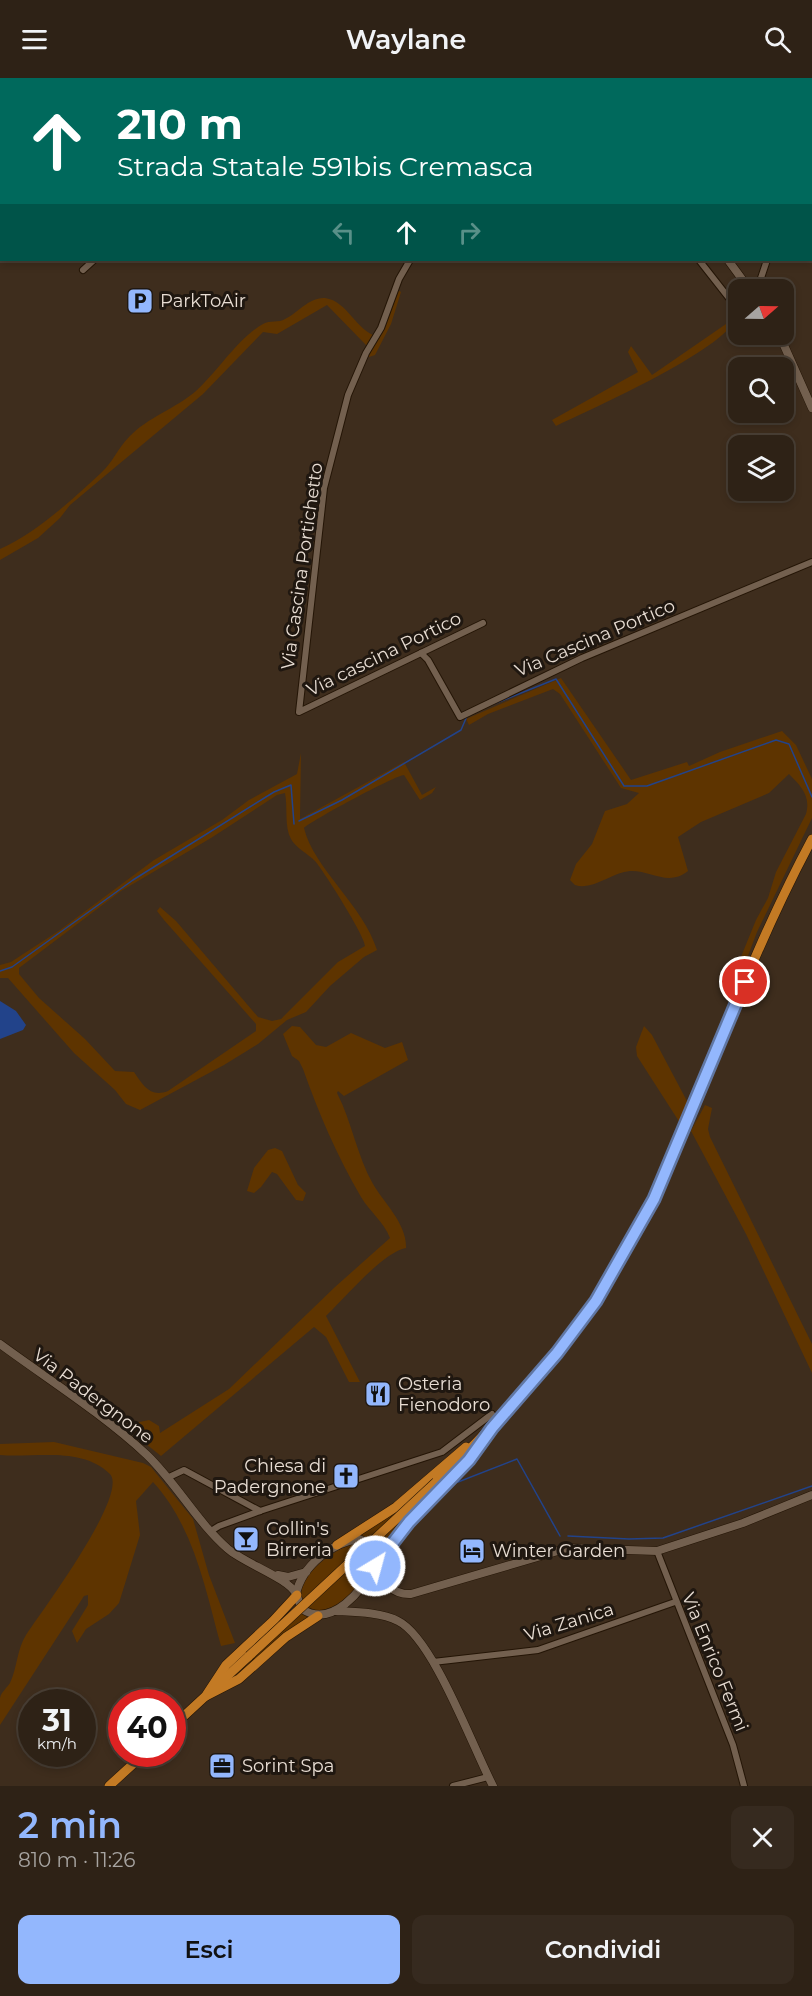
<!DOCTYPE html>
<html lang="it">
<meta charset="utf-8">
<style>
:root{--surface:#2e2216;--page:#362a1f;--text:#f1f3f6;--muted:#a7a4a1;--line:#493f35;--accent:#93b7fd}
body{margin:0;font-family:Montserrat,sans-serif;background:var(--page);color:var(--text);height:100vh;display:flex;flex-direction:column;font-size:22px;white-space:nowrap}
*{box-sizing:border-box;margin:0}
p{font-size:20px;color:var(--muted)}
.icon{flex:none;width:33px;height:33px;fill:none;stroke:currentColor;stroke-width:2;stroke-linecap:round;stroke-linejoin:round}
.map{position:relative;height:1708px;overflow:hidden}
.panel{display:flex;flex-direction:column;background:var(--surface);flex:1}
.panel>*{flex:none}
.guide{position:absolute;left:0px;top:0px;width:813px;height:183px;box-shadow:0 3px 9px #0003,0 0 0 2px var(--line);background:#00695c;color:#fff;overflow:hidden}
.needle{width:39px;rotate:70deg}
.tools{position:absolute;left:728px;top:201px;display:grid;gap:12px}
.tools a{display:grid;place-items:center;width:66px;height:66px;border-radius:12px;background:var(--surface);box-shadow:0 3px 9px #0003,0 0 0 2px var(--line);font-size:30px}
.speed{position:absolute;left:18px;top:1611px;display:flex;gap:12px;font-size:30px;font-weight:700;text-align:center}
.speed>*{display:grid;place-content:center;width:78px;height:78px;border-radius:50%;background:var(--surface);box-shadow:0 3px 9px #0003,0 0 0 2px var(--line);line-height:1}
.speed small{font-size:15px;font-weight:400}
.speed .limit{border:9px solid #d22;background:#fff;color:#111}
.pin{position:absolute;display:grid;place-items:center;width:51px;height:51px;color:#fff;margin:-26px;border:3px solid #fff;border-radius:50%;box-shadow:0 2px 6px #0007}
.me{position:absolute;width:66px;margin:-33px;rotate:37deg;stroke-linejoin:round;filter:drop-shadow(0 0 4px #0008)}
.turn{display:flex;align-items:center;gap:21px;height:126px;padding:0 18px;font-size:27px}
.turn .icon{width:78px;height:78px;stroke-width:2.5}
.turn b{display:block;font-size:42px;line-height:51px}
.lanes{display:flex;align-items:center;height:57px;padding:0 18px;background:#0003;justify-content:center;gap:30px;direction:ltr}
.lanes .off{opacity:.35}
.round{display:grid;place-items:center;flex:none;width:63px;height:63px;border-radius:12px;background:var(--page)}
.overview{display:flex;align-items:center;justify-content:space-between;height:102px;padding:0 18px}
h1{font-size:36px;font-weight:600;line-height:45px;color:var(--accent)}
.cta{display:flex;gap:12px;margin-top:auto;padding:12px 18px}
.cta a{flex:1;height:69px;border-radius:12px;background:var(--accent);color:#111;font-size:24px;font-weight:600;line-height:69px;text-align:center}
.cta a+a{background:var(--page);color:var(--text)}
header{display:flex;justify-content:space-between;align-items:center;height:78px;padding:0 18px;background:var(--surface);font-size:27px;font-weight:600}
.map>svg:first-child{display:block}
.green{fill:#5e3400;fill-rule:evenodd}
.water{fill:#22438a}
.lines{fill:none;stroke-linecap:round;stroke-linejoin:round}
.stream{stroke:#22438a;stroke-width:1.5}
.minor-casing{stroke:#241506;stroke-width:8}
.tertiary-casing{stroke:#241506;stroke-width:9}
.trunk-casing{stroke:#241506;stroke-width:10}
.minor{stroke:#73604f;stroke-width:6}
.tertiary{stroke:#73604f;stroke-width:8}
.trunk{stroke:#c37a24;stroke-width:9}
.trunk-bridge-casing{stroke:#241506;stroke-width:10;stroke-linecap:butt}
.trunk-bridge{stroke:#c37a24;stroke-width:9}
.route-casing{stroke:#6077a4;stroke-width:15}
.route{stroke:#93b7fd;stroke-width:10}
.labels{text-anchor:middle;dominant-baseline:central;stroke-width:6;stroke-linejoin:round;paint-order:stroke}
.poi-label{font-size:18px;fill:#e8ddd3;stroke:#1f1710;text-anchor:start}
.street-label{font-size:18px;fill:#e8ddd3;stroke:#1f1710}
</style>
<header><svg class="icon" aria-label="menu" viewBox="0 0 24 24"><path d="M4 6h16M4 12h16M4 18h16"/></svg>Waylane<svg class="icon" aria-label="search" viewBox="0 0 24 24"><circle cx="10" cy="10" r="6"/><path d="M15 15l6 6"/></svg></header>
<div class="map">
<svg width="812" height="1708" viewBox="0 0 812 1708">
<rect width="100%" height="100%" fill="#3e2d1d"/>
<!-- green -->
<g class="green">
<path d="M398,212L401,214L391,246L375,277L369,279L366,267L327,227L277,256L263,254L203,316L70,427L60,440L38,460L0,482V471C36,455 72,422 101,395C113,384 118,370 129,359C148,339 175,331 196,313C218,293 238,260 263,246C270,242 279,245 285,241C298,235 309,219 325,220C348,223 356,254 379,259Z"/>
<path d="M738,234C738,267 587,333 556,348L552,342L638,294L628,274L631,268L652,297L726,246Z"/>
<path d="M561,600L631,702L687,684L689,688L720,674L782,653L796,667L812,701V740L757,854L740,899L736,891L756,842L768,820L776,794L806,736C811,718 801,708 789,696L769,715L701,744L678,759L688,793C668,809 651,792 630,793C612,794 593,813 575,807L570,802L576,786L592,766L605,733L627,726L639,715L621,710L560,616L553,611L488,636L469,647L466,641Z"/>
<path d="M301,675L300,741L404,684L422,717L436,709L432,715L420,722L404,697C396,697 309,744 304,750C314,791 363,827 377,872L364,879L330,908L306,934L287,942L258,966L224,987L140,1032L126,1026L115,1012L74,975L8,900H0V887L11,884L60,852L154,782L222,742L249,722L297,696ZM285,715C288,730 284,748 291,761C295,769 308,776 315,783C323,792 365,858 365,868L338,884L281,941L272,943L258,939L176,843L160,829L157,833L164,842L256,946V953L168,1013C150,1020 143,1007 134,994L115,993L85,961L39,920L19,896V890L121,813L211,760L277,717Z"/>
<path d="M292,948L300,949L316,967L326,969L351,955L385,970L402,964L408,982L344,1018L338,1013L337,1015C352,1044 357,1078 373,1106C384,1125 407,1146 406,1170C383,1174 344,1221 326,1238L360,1304H349L326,1259L314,1249L161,1378L126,1350L130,1346L149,1342L159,1348L160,1355L229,1311L335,1209L390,1160C384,1144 370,1134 361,1119C337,1078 319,1036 303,991L299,983L292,978L283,956Z"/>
<path d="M644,948L652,957L688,1025L680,1045L637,978L636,969Z"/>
<path d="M705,1027L712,1030L708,1051L710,1059L812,1266V1295L746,1156L691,1053Z"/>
<path d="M275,1070L282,1073L298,1107L306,1115L303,1123L296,1122L277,1096L272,1094L261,1109L254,1115L247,1113L254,1090L268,1072Z"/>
<path d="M54,1364L143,1385L151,1389L193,1441L209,1497L235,1565L221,1568C205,1510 194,1449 153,1404L136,1423L140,1457L119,1525L109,1536L86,1551L77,1565L72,1553L88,1527V1517L84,1518L0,1647C0,1639 0,1628 0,1620C1,1614 7,1610 10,1605C17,1590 17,1571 26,1557C41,1534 129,1417 110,1396C82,1368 35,1380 0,1377V1366Z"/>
<path d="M453,1381L368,1463L362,1458H356Z"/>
<path d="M459,1384L377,1484L372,1467Z"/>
<path d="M354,1464L362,1465C366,1470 372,1475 373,1481C375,1495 336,1535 321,1535C317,1534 312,1531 307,1530L301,1519C300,1494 334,1473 354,1464Z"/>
<path d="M302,1534L314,1540L242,1596L227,1604Z"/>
</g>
<!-- water -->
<path class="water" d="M0,923L16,933L26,947L23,952L0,961Z"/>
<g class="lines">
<!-- stream -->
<g class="stream">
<path d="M35,2L37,0"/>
<path d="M0,21L2,20"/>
<path d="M491,627L556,601L624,708H647L776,662L789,666L812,719"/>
<path d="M299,743L342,722L461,652L467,638"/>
<path d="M0,893L12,889L133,802L274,714L291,707L294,746"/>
<path d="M456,1401L458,1404L517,1381L560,1458"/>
<path d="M568,1458L629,1461L663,1460L812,1408"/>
</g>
<defs>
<g id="minor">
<path d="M561,0L563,2"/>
<path d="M300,2L302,0"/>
<path d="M457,2L458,0"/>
<path d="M696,2L698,0"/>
<path d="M410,182L399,201L381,250L366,275L348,317L324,410L299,634L483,545"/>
<path d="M699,182L732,224"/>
<path d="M83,192L94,182"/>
<path d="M757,212L767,182"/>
<path d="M421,575L428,582L460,639L582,580L812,484"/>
<path d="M167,1400L184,1392L260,1433"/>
<path d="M211,1453L219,1448L260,1433L442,1374L492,1336"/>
<path d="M657,1473L733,1667L744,1708"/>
<path d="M433,1584L538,1572L675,1524"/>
<path d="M453,1708L488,1699"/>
</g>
<g id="tertiary">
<path d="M591,0L592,2"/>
<path d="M728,182L750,212"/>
<path d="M779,256L812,330"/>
<path d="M0,1266C49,1302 103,1336 147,1377C177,1406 197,1444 228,1471C244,1485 290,1501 296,1516"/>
<path d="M359,1461C371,1465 375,1475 375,1487C363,1512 332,1551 302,1531L296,1516C302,1488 332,1464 359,1461Z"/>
<path d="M375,1488C383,1504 392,1517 411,1516L568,1470L657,1473L743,1445L812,1417"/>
<path d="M278,1497L288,1499L306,1494"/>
<path d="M361,1510L374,1505L387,1507"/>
<path d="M335,1533C354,1534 381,1534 398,1543C433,1560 473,1670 493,1708"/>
</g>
<g id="trunk">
<path d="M436,1404C527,1317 597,1235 654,1122C670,1090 682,1055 696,1022C732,934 767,845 812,761"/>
<path d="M337,1467L396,1429L466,1369"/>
<path d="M375,1487L409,1445L478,1369"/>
<path d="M207,1616L226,1587L273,1543L297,1517"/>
<path d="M206,1618L239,1601L286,1559L318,1538"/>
<path d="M172,1649L249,1578"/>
<path d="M109,1708L144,1676"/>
</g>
</defs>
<!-- minor casing -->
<use href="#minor" class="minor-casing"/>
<!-- tertiary casing -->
<use href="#tertiary" class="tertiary-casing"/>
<!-- trunk casing -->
<use href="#trunk" class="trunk-casing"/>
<!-- minor -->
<use href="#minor" class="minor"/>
<!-- tertiary -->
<use href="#tertiary" class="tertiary"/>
<!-- trunk -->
<use href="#trunk" class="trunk"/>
<defs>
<path id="trunk-bridge" d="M249,1578L436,1404"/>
</defs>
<!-- trunk-bridge casing -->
<use href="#trunk-bridge" class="trunk-bridge-casing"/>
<!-- trunk-bridge -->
<use href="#trunk-bridge" class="trunk-bridge"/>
</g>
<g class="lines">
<defs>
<path id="route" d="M375,1488L409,1444L469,1382L492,1350L557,1275L596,1223L654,1121L745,904"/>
</defs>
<!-- route casing -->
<use href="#route" class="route-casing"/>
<!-- route -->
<use href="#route" class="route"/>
</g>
<!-- icons -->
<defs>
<symbol id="parking-square" viewBox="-11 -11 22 22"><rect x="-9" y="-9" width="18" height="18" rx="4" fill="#93b7fd" stroke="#1f1710"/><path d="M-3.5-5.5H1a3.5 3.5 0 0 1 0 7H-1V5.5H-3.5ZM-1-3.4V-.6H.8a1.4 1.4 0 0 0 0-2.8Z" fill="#111"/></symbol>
<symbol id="restaurant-square" viewBox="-11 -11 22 22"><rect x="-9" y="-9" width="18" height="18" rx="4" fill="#93b7fd" stroke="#1f1710"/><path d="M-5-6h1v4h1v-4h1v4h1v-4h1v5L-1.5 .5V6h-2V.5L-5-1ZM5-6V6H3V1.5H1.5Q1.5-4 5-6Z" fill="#111"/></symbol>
<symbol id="church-square" viewBox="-11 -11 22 22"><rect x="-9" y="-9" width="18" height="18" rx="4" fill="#93b7fd" stroke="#1f1710"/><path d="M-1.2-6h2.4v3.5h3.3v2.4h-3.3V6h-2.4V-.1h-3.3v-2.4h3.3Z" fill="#111"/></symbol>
<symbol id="bar-square" viewBox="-11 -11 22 22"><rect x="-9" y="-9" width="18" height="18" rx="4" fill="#93b7fd" stroke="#1f1710"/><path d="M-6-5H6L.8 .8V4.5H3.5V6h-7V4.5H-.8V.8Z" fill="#111"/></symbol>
<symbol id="hotel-square" viewBox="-11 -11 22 22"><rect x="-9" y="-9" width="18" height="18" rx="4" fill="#93b7fd" stroke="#1f1710"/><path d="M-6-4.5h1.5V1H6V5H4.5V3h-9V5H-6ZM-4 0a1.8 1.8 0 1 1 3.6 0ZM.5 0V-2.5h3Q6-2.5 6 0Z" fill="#111"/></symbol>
<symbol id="office-square" viewBox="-11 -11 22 22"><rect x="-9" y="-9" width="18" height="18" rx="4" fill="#93b7fd" stroke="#1f1710"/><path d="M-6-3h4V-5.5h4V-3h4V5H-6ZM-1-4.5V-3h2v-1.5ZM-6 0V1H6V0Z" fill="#111"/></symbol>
</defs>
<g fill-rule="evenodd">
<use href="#parking-square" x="125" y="208" width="30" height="30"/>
<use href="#restaurant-square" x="363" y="1301" width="30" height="30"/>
<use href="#church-square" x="331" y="1383" width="30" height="30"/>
<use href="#bar-square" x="231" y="1446" width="30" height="30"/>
<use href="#hotel-square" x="457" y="1458" width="30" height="30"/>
<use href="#office-square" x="207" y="1673" width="30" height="30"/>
</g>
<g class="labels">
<!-- poi labels -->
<g class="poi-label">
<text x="160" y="223">ParkToAir</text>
<text x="398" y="1306">Osteria<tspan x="398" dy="21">Fienodoro</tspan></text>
<text x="326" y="1388" text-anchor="end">Chiesa di<tspan x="326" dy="21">Padergnone</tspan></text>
<text x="266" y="1451">Collin's<tspan x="266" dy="21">Birreria</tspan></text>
<text x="492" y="1473">Winter Garden</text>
<text x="242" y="1688">Sorint Spa</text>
</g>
<!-- street labels -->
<g class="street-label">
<text transform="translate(302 488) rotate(-82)">Via Cascina Portichetto</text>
<text transform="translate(595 560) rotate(-23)">Via Cascina Portico</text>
<text transform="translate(384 576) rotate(-26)">Via cascina Portico</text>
<text transform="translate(93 1318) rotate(37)">Via Padergnone</text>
<text transform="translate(569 1544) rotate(-17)">Via Zanica</text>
<text transform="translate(715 1584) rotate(68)">Via Enrico Fermi</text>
</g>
</g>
</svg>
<div class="tools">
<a><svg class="needle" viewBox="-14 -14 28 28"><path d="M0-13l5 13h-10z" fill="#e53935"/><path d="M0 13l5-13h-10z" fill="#a7a4a1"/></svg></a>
<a><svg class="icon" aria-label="search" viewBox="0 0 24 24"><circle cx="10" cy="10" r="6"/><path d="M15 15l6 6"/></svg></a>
<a><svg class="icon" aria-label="layers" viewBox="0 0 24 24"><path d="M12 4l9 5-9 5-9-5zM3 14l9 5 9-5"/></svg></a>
</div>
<div class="speed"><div>31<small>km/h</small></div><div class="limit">40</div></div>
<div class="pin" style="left:745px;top:904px;background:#d93025"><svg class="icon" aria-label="arrive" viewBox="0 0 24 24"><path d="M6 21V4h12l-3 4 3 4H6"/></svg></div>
<svg class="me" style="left:375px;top:1488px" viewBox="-20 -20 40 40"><circle r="17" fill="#93b7fd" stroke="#fff" stroke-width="3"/><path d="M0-11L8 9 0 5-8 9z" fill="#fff"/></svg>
<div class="guide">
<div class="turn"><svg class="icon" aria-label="ahead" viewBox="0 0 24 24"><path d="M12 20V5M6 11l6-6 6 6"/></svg><div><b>210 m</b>Strada Statale 591bis Cremasca</div></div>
<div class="lanes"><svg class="icon off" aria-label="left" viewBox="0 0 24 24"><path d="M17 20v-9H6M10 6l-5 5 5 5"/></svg><svg class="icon" aria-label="ahead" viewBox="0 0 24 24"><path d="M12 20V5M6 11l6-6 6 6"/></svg><svg class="icon off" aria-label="right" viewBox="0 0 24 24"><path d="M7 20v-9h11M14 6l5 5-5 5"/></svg></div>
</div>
</div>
<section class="panel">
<div class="overview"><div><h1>2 min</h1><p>810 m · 11:26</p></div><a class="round"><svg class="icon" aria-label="close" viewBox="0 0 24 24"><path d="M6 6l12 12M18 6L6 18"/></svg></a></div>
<div class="cta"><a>Esci</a><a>Condividi</a></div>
</section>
